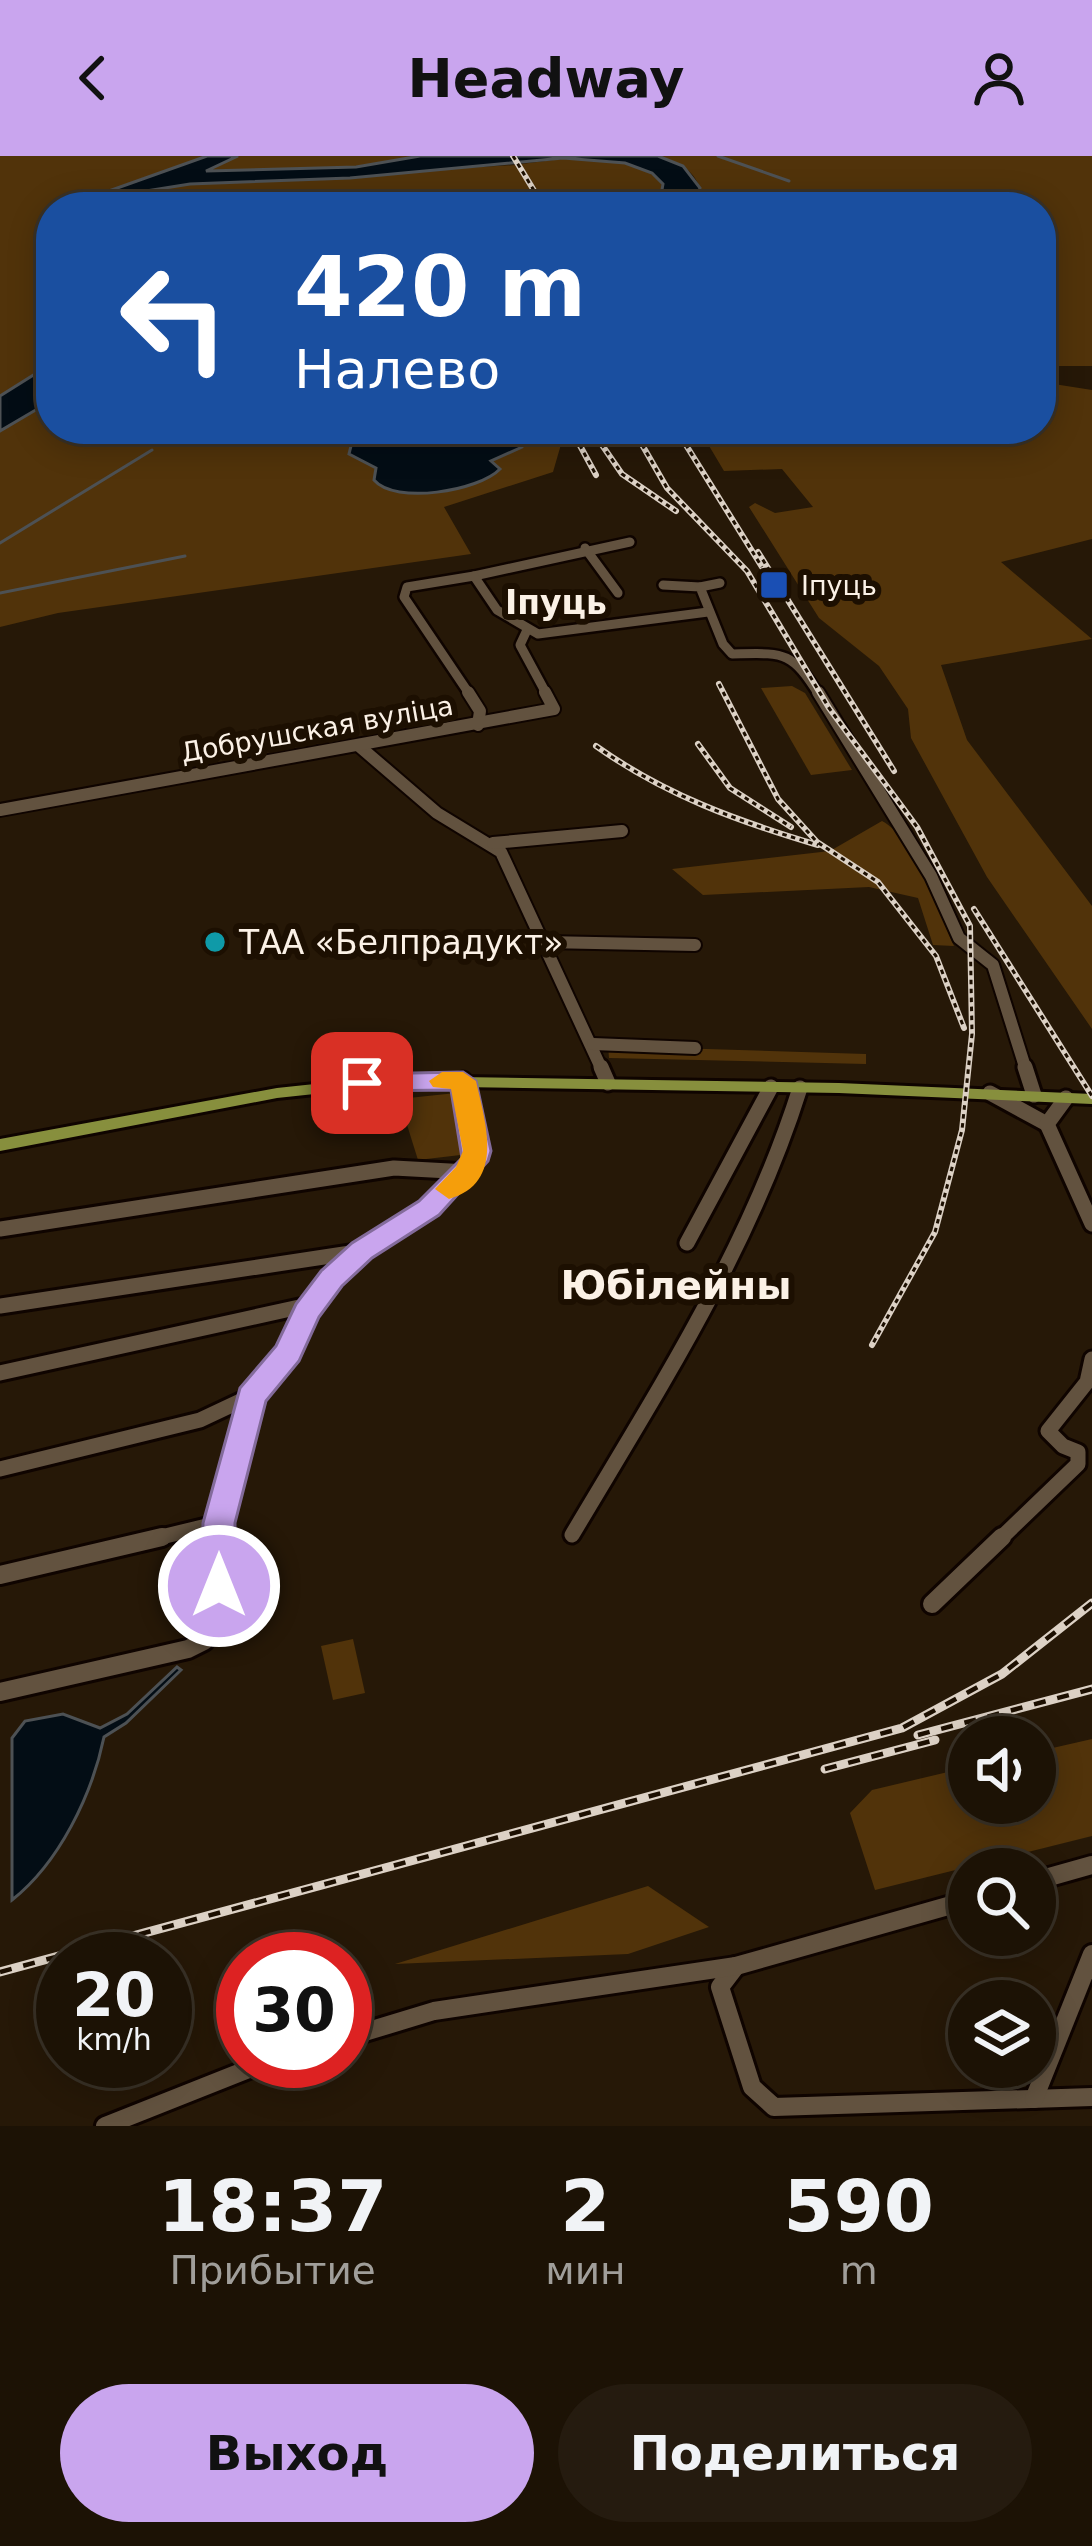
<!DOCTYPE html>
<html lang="ru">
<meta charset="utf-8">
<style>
:root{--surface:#1c1205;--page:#251b0f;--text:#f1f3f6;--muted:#a09e9a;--line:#3a3227;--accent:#c9a5ee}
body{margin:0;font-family:"DejaVu Sans",sans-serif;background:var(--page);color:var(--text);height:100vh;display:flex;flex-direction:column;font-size:45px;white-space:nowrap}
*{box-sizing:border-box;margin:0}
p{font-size:39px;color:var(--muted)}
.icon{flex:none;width:66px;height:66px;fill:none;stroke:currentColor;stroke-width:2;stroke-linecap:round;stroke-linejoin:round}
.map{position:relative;height:1970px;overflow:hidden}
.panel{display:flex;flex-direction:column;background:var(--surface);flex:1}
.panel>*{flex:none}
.hud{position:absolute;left:36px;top:36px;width:1020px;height:252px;border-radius:48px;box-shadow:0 6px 30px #0003,0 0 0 3px var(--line);background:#1a4fa0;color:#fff;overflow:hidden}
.fabs{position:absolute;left:948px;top:1560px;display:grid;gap:24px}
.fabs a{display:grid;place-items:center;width:108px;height:108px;border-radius:50%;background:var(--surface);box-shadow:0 6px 30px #0003,0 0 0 3px var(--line);font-size:60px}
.speed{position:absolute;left:36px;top:1776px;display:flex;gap:24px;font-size:60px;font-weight:700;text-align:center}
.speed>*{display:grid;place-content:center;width:156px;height:156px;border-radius:50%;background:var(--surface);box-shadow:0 6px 30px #0003,0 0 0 3px var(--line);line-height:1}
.speed small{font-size:30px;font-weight:400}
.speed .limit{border:18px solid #d22;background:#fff;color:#111}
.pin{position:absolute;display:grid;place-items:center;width:102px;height:102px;color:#fff;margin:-51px;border-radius:24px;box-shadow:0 6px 18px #0006}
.me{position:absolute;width:132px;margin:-66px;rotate:0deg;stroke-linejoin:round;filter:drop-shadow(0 0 9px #0008)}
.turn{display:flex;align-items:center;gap:42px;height:252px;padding:0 60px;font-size:54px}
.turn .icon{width:156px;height:156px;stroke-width:2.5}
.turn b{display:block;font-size:84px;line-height:102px}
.eta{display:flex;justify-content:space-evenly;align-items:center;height:204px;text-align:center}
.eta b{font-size:72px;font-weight:600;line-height:84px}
.cta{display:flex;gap:24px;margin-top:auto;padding:24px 60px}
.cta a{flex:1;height:138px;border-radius:72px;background:var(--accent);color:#111;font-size:48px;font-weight:600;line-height:138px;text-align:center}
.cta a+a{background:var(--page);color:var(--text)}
header{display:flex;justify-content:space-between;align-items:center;height:156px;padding:0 60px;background:var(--accent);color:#111;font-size:54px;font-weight:600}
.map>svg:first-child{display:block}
.green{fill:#51330a}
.water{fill:#030d15;stroke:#4d5154;stroke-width:3}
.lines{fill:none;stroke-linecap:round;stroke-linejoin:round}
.stream{stroke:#4d5154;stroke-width:3}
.minor-far3-casing{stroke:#0f0400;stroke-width:14}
.minor-far2-casing{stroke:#0f0400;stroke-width:16}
.minor-far1-casing{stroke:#0f0400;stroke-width:21}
.minor-casing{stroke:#0f0400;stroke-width:24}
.major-casing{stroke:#0f0400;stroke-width:6}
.minor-far3{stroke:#62523f;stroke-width:9}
.minor-far2{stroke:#62523f;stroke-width:12}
.minor-far1{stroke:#62523f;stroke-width:15}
.minor{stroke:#62523f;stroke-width:18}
.major{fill:#878f3d;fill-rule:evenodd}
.rail-far1-casing{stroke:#dcd1c5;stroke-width:6}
.rail-casing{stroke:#dcd1c5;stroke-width:9}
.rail-far1{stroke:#1c0f01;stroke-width:3;stroke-dasharray:4.5;stroke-linecap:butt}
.rail{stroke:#1c0f01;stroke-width:4.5;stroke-dasharray:12;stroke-linecap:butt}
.route{fill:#c9a5ee;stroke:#836b9b;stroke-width:3}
.slow{fill:#f59e0b}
.transit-dot{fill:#1a4fb4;stroke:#1c0f01;stroke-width:4.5}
.culture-dot{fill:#0f9aa8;stroke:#1c0f01;stroke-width:4.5}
.labels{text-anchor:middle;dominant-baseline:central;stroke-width:12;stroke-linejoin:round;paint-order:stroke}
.far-poi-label{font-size:27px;fill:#fbf1e6;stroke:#1c0f01;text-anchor:start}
.far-street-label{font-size:27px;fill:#fbf1e6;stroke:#1c0f01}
.far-quarter-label{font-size:33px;font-weight:bold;fill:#fbf1e6;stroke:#1c0f01}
.poi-label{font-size:33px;fill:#fbf1e6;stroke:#1c0f01;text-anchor:start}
.quarter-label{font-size:39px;font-weight:bold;fill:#fbf1e6;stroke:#1c0f01}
</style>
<header><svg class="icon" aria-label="back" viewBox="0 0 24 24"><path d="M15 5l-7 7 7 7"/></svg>Headway<svg class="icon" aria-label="person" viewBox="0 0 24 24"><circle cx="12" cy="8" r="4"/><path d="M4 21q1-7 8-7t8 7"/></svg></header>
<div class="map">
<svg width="1092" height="1970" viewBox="0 0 1092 1970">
<rect width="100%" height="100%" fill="#261807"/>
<!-- green -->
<g class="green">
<path d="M0,0H207L167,18L51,51C43,73 51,176 51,208L0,240Z"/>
<path d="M238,0H420L342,12L203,14Z"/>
<path d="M658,0H1092V210H1041V51H693L700,32C693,12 677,6 658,0Z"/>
<path d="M570,2C602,3 638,2 662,27L659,51H548L521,8Z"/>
<path d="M516,9L535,40H480L486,51H103L140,36L190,28Z"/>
<path d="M1041,226L1092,234V383L1001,406L1092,483L941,509L967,584L1092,750V873L987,721L911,582L908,553L879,510L819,462L749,351L755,347L775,357L813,351L782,313L724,315L699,273H1041Z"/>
<path d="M51,245V273H562L564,278L553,316L444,351L471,398L58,457L0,471V275Z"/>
<path d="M792,530L805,537L852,614L811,619L761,532Z"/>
<path d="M882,665C916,683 939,755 954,790L933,789L918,742L869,731L703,739L672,713L830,695Z"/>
<path d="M608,890L866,898V908L609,902Z"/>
<path d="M456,937L469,998L418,1004L399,943Z"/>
<path d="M353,1483L365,1537L333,1544L321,1490Z"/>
<path d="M1092,1583V1680L875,1734L850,1657L872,1634L969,1611V1647H1035V1596Z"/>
<path d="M648,1730L709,1771L628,1798L395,1808Z"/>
</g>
<!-- water -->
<g class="water">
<path d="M207,0H238L206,15L356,11L420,0H658L683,10L700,32L693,51H659L663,28L652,17L625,7L563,2L350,22L190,28L140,36L103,51H64Z"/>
<path d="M51,208V245L0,275V240Z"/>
<path d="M367,273H525L522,291L491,305L500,313C479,335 395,349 374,324L376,312L349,298L351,290Z"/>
<path d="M177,1511L181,1514L126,1567L104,1581C92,1639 59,1707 12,1744V1582L25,1565L63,1558L100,1572L127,1558Z"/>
</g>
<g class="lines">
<!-- stream -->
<g class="stream">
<path d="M718,0L789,25"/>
<path d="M0,387L152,294"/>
<path d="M0,437L185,400"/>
</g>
<defs>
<g id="minor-far3">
<path d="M585,392L618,437"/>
<path d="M474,420L630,386"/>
<path d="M663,429L700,431L723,488L732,498C784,497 791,494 819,539"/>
<path d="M700,431L720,427"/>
<path d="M527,474L520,489L547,539"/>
<path d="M470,539L404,441L407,431L474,420L497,454L538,478L708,456"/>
</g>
<g id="minor-far2">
<path d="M468,536L480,555L478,569"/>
<path d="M818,536L931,720L959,782L993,809L1026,914"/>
<path d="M359,590L437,657L501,696L602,914"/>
<path d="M0,654L554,553L545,536"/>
<path d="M493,687L622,675"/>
<path d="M545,786L695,789"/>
<path d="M593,888L695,892"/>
</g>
<g id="minor-far1">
<path d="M601,911L608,927"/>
<path d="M1025,911L1034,939"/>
<path d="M990,937L1047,968"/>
<path d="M1066,942L1047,968L1092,1068"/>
<path d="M0,1073L394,1012L468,1016"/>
<path d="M687,1087L771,931"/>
<path d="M0,1150L357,1096"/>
<path d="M0,1217L313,1148"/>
<path d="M0,1313L200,1264L251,1240"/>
<path d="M572,1379C658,1234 749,1094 800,932"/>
<path d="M149,1384L219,1367"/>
<path d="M221,1384L222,1350L251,1240L288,1196L307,1156L344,1109L412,1065L468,1016L477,995L463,924"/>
<path d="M999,1384L1078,1308V1296L1063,1290L1048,1275L1087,1226L1092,1203"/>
</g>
<g id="minor">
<path d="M0,1419L162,1381"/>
<path d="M932,1448L1002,1381"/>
<path d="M0,1536L188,1493L204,1485L219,1429L221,1381"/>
<path d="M1035,1725L1092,1709"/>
<path d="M736,1810L720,1831L752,1931L774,1951L1092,1941"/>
<path d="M345,1882L434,1855L736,1810L969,1744"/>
<path d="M1034,1943L1092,1798"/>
<path d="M105,1970L269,1905"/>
</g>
<path id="major" d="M390,920L839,927L1092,938V948L839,937L390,930L277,942L0,995V983L277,932Z"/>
</defs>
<!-- minor-far3 casing -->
<use href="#minor-far3" class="minor-far3-casing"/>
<!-- minor-far2 casing -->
<use href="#minor-far2" class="minor-far2-casing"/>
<!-- minor-far1 casing -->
<use href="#minor-far1" class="minor-far1-casing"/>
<!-- minor casing -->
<use href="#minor" class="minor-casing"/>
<!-- major casing -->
<use href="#major" class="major-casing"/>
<!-- minor-far3 -->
<use href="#minor-far3" class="minor-far3"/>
<!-- minor-far2 -->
<use href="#minor-far2" class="minor-far2"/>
<!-- minor-far1 -->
<use href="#minor-far1" class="minor-far1"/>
<!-- minor -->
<use href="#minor" class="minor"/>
<!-- major -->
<use href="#major" class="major"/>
<defs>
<g id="rail-far1">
<path d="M513,0L544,51"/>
<path d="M497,43L502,51"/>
<path d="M571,273L596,319"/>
<path d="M591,273L622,318L676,355"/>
<path d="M633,273L667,332L747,415L829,552L917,671L970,770L972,878L962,974L935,1076L872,1189"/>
<path d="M676,273L762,411"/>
<path d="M758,396L894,615"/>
<path d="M719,528L778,643L817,686L878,726L936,800L964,872"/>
<path d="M698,588L730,632L791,671"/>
<path d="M596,590C665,639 737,665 818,689"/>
<path d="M974,753L1092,940"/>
</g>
<g id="rail">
<path d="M918,1579L1092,1533"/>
<path d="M825,1613L935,1584"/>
<path d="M0,1816L902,1572L1002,1518L1092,1447"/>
</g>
</defs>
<!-- rail-far1 casing -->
<use href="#rail-far1" class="rail-far1-casing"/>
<!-- rail casing -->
<use href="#rail" class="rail-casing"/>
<!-- rail-far1 -->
<use href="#rail-far1" class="rail-far1"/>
<!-- rail -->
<use href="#rail" class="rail"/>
</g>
<!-- route -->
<path class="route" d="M463,916L476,925L491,995L488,1005L439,1059L372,1102L342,1130L319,1161L299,1205L266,1245L235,1367V1430L231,1439L219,1444L207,1439L202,1430L203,1367L240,1232L276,1190L296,1148L321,1115L352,1087L419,1045L462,1002L451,934L362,935L349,927L362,918Z"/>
<!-- slow -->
<path class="slow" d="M463,916L476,925C485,966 506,1027 449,1043L435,1033L456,1011L463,995L451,933L433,931L429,925L442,916Z"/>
<!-- markers -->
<rect class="transit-dot" x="759" y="414" width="30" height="30" rx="6"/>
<circle class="culture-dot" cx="215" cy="786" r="12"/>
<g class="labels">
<!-- far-poi labels -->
<g class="far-poi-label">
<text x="801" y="429">Іпуць</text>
</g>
<!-- far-street labels -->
<g class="far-street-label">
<text transform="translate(317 573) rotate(-10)">Добрушская вуліца</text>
</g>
<!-- far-quarter labels -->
<g class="far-quarter-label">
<text x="556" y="446">Іпуць</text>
</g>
<!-- poi labels -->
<g class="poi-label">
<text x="239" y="786">ТАА «Белпрадукт»</text>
</g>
<!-- quarter labels -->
<g class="quarter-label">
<text x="676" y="1129">Юбілейны</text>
</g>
</g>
</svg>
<div class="fabs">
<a><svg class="icon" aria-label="sound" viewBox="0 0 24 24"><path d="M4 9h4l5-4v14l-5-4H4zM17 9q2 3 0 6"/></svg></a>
<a><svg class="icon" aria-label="search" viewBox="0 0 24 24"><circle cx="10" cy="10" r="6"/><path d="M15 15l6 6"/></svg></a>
<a><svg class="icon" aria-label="layers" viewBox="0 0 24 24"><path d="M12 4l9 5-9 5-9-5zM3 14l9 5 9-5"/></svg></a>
</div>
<div class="speed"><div>20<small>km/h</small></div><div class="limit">30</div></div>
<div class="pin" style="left:362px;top:927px;background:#d93025"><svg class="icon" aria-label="arrive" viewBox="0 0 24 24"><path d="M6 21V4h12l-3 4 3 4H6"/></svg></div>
<svg class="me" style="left:219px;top:1430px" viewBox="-20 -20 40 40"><circle r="17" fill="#c9a5ee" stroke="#fff" stroke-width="3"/><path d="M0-11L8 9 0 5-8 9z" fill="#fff"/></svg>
<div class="hud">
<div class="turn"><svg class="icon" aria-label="left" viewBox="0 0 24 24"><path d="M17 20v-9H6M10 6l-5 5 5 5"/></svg><div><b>420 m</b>Налево</div></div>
</div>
</div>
<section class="panel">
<div class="eta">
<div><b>18:37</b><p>Прибытие</p></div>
<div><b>2</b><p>мин</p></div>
<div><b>590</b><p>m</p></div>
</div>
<div class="cta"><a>Выход</a><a>Поделиться</a></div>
</section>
